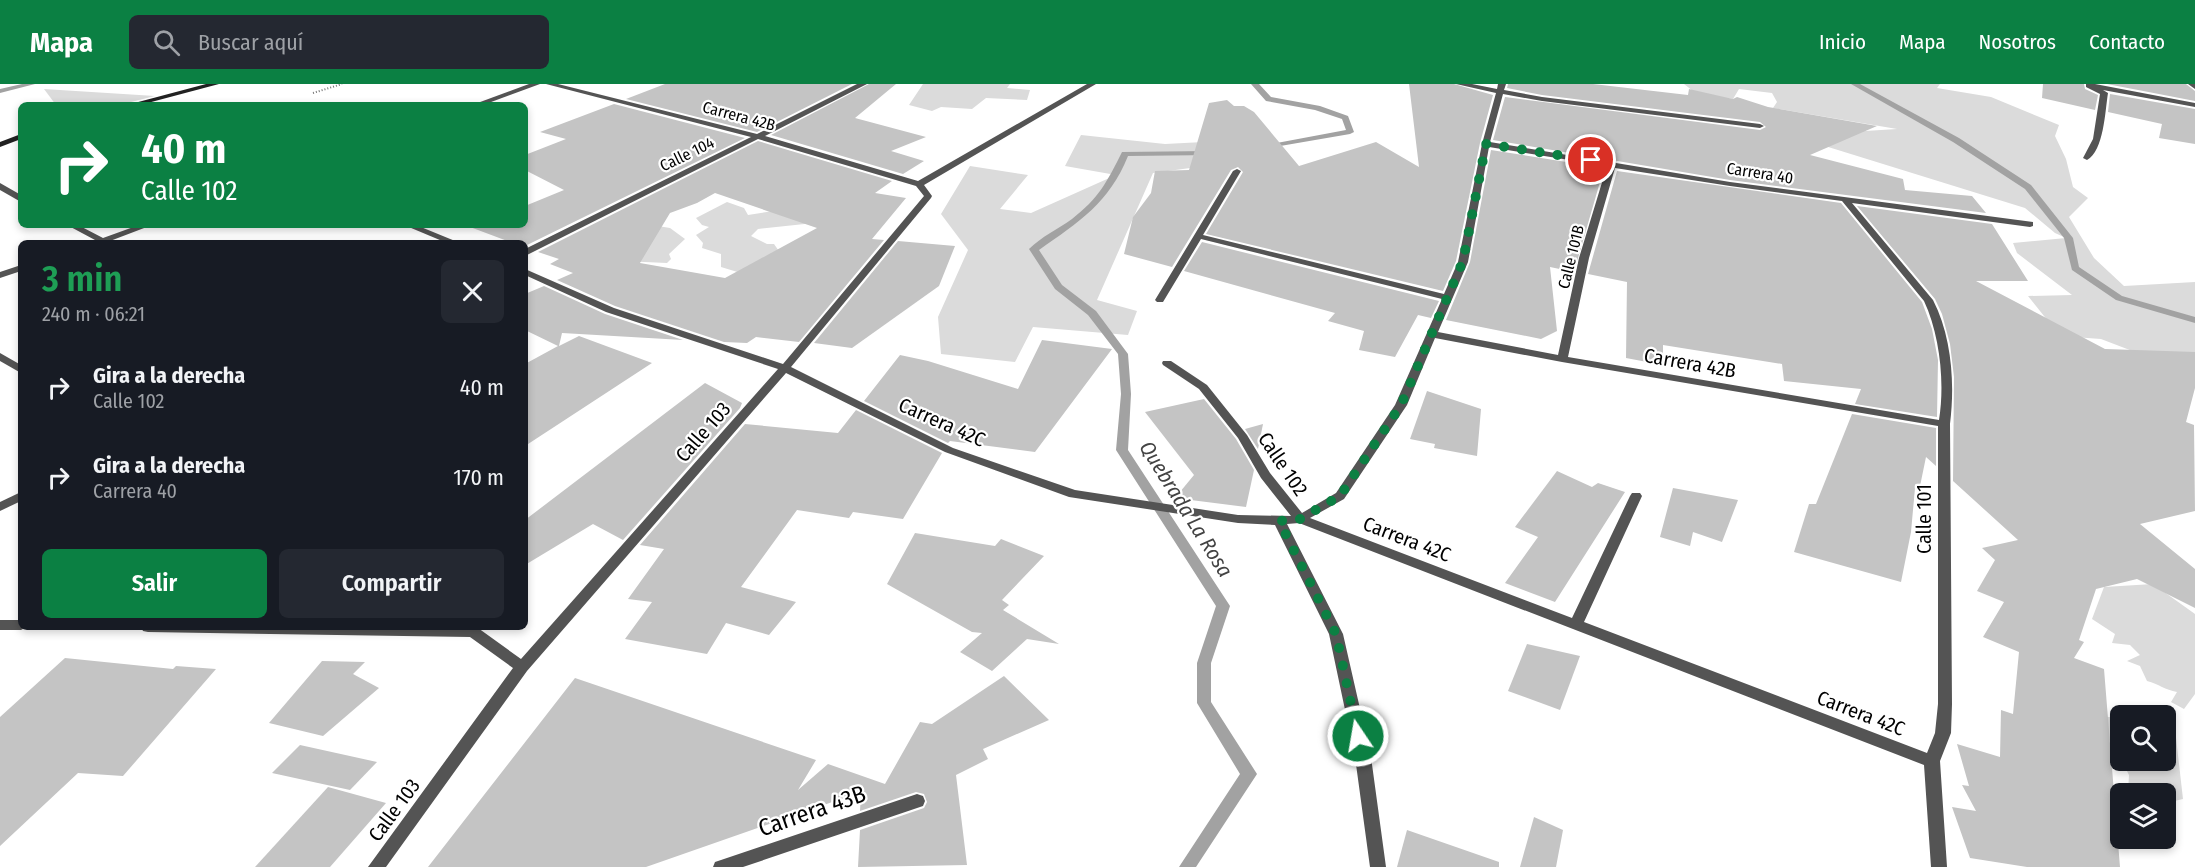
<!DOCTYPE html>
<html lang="es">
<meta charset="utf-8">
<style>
:root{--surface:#171b24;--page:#242831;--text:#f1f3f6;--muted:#9ea1a6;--accent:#0b8043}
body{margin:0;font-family:"Fira Sans Condensed",sans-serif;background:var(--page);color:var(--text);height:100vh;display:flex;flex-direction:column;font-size:22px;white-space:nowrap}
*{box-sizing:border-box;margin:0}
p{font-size:20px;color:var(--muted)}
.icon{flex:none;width:33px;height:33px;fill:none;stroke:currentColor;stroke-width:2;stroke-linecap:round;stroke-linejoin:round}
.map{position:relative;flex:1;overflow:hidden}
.sheet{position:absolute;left:18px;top:156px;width:510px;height:390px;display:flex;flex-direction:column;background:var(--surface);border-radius:9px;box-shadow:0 3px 9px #0003}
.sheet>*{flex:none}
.hud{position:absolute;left:18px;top:18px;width:510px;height:126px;border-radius:9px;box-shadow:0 3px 9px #0003;background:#0b8043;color:#fff;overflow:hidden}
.fabs{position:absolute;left:2110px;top:621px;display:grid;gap:12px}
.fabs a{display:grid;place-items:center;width:66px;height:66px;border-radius:9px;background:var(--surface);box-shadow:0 3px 9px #0003;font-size:30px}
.pin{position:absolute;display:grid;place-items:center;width:51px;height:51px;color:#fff;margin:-26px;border:3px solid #fff;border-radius:50%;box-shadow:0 2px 6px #0007}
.me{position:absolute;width:66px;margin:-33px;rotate:348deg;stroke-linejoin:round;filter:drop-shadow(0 0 4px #0008)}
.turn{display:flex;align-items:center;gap:21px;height:126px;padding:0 24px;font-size:27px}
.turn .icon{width:78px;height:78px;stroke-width:2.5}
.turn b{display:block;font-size:42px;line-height:51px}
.round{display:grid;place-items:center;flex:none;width:63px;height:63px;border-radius:9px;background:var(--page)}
.overview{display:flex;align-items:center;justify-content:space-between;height:102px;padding:0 24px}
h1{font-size:36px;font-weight:600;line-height:45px;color:#1e9e55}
.action{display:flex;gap:12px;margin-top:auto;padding:12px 24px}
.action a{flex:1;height:69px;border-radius:9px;background:var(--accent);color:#fff;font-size:24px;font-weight:600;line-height:69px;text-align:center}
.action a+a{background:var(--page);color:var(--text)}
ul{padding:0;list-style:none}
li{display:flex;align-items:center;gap:18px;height:90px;padding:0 24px}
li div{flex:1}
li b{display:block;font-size:22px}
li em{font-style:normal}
header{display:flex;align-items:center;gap:36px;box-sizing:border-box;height:84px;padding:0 30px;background:var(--accent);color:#fff}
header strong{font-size:28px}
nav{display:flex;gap:33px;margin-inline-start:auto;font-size:21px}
.search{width:420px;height:54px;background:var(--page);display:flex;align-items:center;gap:15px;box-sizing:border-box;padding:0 21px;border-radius:9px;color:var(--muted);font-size:22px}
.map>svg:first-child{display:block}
.green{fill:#dbdbdb}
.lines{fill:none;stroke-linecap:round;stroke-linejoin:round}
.stream{fill:#a2a2a2;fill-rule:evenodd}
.building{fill:#c4c4c4;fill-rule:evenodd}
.path{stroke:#767676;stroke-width:2;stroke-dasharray:1 2;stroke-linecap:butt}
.lane{fill:#545454;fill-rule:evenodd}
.street{fill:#545454;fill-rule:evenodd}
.secondary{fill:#212121;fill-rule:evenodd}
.route{stroke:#0b8043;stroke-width:10;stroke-dasharray:0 18}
.labels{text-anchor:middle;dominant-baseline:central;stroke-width:4.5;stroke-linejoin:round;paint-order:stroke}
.far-street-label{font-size:16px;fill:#000;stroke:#fff}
.street-label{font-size:20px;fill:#000;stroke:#fff}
.water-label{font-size:21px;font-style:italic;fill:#434343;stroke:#fff}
.near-street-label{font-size:24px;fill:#000;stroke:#fff}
</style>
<header>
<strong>Mapa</strong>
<div class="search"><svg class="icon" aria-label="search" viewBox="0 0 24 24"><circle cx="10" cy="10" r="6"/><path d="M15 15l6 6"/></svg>Buscar aquí</div>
<nav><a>Inicio</a><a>Mapa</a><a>Nosotros</a><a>Contacto</a></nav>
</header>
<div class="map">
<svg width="2195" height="783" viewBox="0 0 2195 783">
<rect width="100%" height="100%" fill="#fff"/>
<!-- green -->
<g class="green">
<path d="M923,0H1010L1007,4L1030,6L1027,16L986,14L972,25L941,23L932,27L909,21Z"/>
<path d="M1684,0H1940L1937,4L1991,13L2059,41L2055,52L2066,75L2073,103L2088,114L2069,133L2094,174L2124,202L2195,198V291L2101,255L2060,252L2028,212L2072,211L2017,169L2013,159L2066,154L2055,149L2025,124L1825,62L1817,43L1865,47L1897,45L1773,24L1777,18L1772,9L1739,5L1733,15L1698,11Z"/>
<path d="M44,5L155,12L119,21H56Z"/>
<path d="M1081,51L1165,60L1242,56L1235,78L1153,89L1097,216L1137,227L1128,251L1033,243L1015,278L941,270L938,233L968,166L941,130L970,82L1028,91L1000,125L1031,129L1116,91L1065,82Z"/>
<path d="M727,118L744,124L748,131L773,127L814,139L758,145L751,152L767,160H774L781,170L744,190L721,183V170L702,164L703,159L696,151L709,143L702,141L696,134Z"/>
<path d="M652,141L670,144L685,155L669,170L671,175L667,179L622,177Z"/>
<path d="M2153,500L2195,530V610L2184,625L2171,618L2177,608C2165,606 2159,600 2147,597L2140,582L2127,577L2140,571L2130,561L2112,559L2115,550L2092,535L2104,503Z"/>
<path d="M2166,632L2174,636L2183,715L2166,719V710L2128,708L2129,691L2122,677L2166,676Z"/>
<path d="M2103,633H2121V675L2113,659L2092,644Z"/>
</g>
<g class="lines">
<!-- stream -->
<g class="stream">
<path d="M22,0H35L0,9V5Z"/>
<path d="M1251,0H1259L1271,13L1320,22L1348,32L1354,48L1350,50L1263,65V61H1266L1346,46L1342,35L1315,26L1266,17Z"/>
<path d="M1851,0H1860L1959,54L2031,101L2073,154L2079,183L2122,212L2195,233V239L2116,216L2072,186L2064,154L2025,105L1953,58Z"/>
<path d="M1210,67L1214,69L1213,71L1128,72C1109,119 1079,138 1039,166L1062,201L1096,227L1128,270L1131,310L1128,366L1230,522L1211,579V618L1257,690L1196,783H1179L1240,690L1197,619V579L1216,522L1116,366L1121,310L1118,270L1088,231L1055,205L1029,165C1041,153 1058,145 1072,135C1099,114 1107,98 1122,68Z"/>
</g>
</g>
<!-- building -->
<g class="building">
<path d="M665,0H852L757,48L626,15Z"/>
<path d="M869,0H896L855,34L926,53L891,67L924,77L903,90L771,51Z"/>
<path d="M1409,0H1454L1493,11L1480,59L1456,177L1443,207L1206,150L1243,88L1238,83L1231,86L1172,183L1124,170L1133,133L1151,109L1155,87L1189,86L1209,19L1227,16L1234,22H1244L1254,28L1299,82L1376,58L1419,83Z"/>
<path d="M1508,0H1593L1688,11L1689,5L1733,15L1737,13L1768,23L1877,42L1810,71L1903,95L1905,106L1972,112L1986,129L1730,96L1493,56L1505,13L1760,46L1766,43L1760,38L1542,11L1507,4Z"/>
<path d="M2043,0H2084L2085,5L2098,11L2095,26L2042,14Z"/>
<path d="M2107,0H2186L2195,7V17Z"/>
<path d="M2110,10L2195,25V60L2159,54L2162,40L2108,28Z"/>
<path d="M614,20L745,54L525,162V159H513L470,143L476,141H525V122L564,106L525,86V71L566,55L540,48Z"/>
<path d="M758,57L892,97L875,109L906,114L872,155L884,156L799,258L756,253L747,259L724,258L615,222L557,196L573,189L550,180L559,175L538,168ZM715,109L817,144L725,194L640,179L670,129L697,119Z"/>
<path d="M1491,66L1604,84L1574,188L1550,183L1557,247L1541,255L1446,236L1470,178Z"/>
<path d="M1617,87L1841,119L1922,218L1932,245L1938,276L1937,333L1855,320L1861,305L1784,297L1782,280L1663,261V281L1626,274L1627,198L1588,190Z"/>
<path d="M1857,122L1992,140L2028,197H1976L2105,265L2195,268V304L2186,338L2194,341L2195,427L2140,440L2195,485V524L2137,495L2096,505L2079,556L2084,558L2074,574L2104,585L2120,783H2027L1970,774L1952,723L1976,727L1962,701L1969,702L1957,660L2000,673L2001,626L2013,630L2019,568L1983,553L2004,518L1977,507L1995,476L1982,464L2018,456L1953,397L1954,293L1950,260L1942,230L1935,215Z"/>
<path d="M898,157L955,162L939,202L852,264L814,259Z"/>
<path d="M1202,158L1439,217L1431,234L1418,231L1395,273L1359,266L1364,247L1328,237L1335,229L1184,187Z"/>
<path d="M544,202L605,230L683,256L562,249L559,262L579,252L652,279L525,362V280L558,262L525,246V210Z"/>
<path d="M1042,256L1112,265L1035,368L950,357L948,359L864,317L900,271L928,277L1018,305Z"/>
<path d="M705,299L742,319L740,324L623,456L593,440L525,481V436Z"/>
<path d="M1427,307L1481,325L1477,372L1434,364L1435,360L1410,355Z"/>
<path d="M1204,315L1236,355L1254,386L1246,423L1175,414L1194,391L1145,328Z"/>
<path d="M856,326L942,369L903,435L853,428L849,434L797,426L741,503L796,518L769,551L726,539L707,570L625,555L652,518L628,515L664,465L640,461L745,340L838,349Z"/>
<path d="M1852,330L1936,344V382L1926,373L1919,407L1915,404L1911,448L1901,498L1794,468L1809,420H1816Z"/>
<path d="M1263,340L1258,365L1245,345Z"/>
<path d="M1557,387L1592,403L1598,399L1625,408L1555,518L1505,499L1538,453L1515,443Z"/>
<path d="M1673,404L1738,416L1722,458L1693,448L1690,462L1660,453Z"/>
<path d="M915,449L995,462L1001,455L1044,472L1002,516L1009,521L1003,526L1059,560L1027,555L992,587L960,568L982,549L972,548L887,500Z"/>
<path d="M1527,560L1580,572L1560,626L1508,607Z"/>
<path d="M65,574L173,585L176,582L216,585L123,692L78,689L0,762V633Z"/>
<path d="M322,577L365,578L353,590L379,604L323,652L269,639Z"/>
<path d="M1004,592L1049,636L983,665L988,675L956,691L967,781L858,783L860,746L924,724L927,718L924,710L916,708L860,727L861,708L646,783H428L575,594L816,676L798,706L828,680L885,700L920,638L932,640Z"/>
<path d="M300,661L377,678L350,706L272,689Z"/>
<path d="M328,703L386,719L330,783H255Z"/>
<path d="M1534,733L1563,746L1556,783H1520Z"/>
<path d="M1407,746L1499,778V783H1397Z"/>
</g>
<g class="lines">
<!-- path -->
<path class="path" d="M313,9L342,0"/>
<!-- lane -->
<path class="lane" d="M2188,0H2195V5Z"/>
<!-- street -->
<g class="street">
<path d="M529,0H540L483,21H472Z"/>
<path d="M546,0H558L757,50L857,0H867L765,52L918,97L1087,0H1096L924,101L932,112L931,114L791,283L953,364L1075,406L1238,431L1291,432L1261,394L1238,354L1199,305L1163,281L1162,279L1163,277H1171L1207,301L1247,351L1270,389L1302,429L1336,409L1395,321L1442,215L1201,155L1163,218H1157L1155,216L1233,87L1237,85L1241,87L1203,151L1444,210L1458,178L1482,60L1496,9L1456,0H1472L1497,5L1498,0H1506L1504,6L1542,13L1760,40L1764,42L1760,44L1542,17L1503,10L1490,58L1609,78L1612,77L1616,79L1730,98L2033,138V142L2030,143L1852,119L1933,216C1952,253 1955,300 1950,340L1952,620L1951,649L1940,677L1947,783H1931L1924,681L1299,439L1287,440L1343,550L1371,673L1386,783H1370L1355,673L1329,550L1275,441L1238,439L1069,413L945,368L786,289L527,587L386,783H368L513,584L470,553L148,548L143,547L141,543H473L478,544L521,575L778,285L606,228L525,191V185L614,224L783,280L924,112L916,102L758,55L525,172V165L751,53ZM1489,63L1607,82L1579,174L1558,271L1438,248L1468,178ZM1615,84L1730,102L1842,117L1924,217C1940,251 1945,299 1939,336L1568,273L1589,174ZM1435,254L1562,278L1938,342V620L1935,649L1927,669L1584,538L1642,412L1640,409H1632L1630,412L1572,534L1310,434L1344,415L1407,321Z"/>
<path d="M2086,0H2095L2195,19V23L2103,6L2108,9C2105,27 2104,67 2087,76L2083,74L2093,55L2100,10L2086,3Z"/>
<path d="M0,99L21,111V118L0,106Z"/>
<path d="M67,141H78L103,154L139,141H152L110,157L112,159H91L95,156Z"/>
<path d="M404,141H416L460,159H447Z"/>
<path d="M21,181V187L0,194V188Z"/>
<path d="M0,269L21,281V289L0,277Z"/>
<path d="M21,408V417L0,427V418Z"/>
<path d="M0,536H21V543H27L21,546H0Z"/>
<path d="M917,710L923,712L925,717L923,722L743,783H713L715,778L721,776Z"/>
</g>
<!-- secondary -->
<g class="secondary">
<path d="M206,0H219L140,21H127Z"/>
<path d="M21,50V55L0,63V58Z"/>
</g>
</g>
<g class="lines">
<!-- route -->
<path class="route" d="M1358,652L1336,550L1279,437L1300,435L1340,412L1401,321L1463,177L1486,60L1591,76"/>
</g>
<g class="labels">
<!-- far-street labels -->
<g class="far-street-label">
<text transform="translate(739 32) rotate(15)">Carrera 42B</text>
<text transform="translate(687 70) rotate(-26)">Calle 104</text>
<text transform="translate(1760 89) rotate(9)">Carrera 40</text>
<text transform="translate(1571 173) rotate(-76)">Calle 101B</text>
</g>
<!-- street labels -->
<g class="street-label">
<text transform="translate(1690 279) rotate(10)">Carrera 42B</text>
<text transform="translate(942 338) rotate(24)">Carrera 42C</text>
<text transform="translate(703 348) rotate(-49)">Calle 103</text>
<text transform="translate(1283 380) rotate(56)">Calle 102</text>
<text transform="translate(1924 435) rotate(-90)">Calle 101</text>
<text transform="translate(1407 455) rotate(21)">Carrera 42C</text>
<text transform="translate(1861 629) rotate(21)">Carrera 42C</text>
<text transform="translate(394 726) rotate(-54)">Calle 103</text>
</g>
<!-- water labels -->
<g class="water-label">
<text transform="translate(1186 425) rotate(58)">Quebrada La Rosa</text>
</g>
<!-- near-street labels -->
<g class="near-street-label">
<text transform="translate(812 727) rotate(-19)">Carrera 43B</text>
</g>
</g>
</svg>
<div class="fabs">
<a><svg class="icon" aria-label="search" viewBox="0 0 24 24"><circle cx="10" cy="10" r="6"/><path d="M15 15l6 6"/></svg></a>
<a><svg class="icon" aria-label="layers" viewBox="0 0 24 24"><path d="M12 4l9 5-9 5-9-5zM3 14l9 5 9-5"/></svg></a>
</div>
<div class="pin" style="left:1591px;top:76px;background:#d93025"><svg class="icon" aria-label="arrive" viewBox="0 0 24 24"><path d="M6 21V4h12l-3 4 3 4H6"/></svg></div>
<svg class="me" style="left:1358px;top:652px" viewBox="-20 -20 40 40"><circle r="17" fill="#0b8043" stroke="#fff" stroke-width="3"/><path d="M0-11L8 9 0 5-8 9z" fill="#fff"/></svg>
<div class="hud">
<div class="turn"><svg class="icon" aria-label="right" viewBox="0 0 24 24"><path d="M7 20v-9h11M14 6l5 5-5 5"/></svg><div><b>40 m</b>Calle 102</div></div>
</div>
<section class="sheet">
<div class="overview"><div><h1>3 min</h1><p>240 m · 06:21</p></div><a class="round"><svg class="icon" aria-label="close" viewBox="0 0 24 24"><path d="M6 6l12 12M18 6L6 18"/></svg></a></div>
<ul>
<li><svg class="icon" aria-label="right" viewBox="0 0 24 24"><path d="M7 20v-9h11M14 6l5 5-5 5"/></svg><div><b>Gira a la derecha</b><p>Calle 102</p></div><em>40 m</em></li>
<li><svg class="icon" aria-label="right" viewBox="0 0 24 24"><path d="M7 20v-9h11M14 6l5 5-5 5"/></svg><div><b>Gira a la derecha</b><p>Carrera 40</p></div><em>170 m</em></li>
</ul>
<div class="action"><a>Salir</a><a>Compartir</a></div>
</section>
</div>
